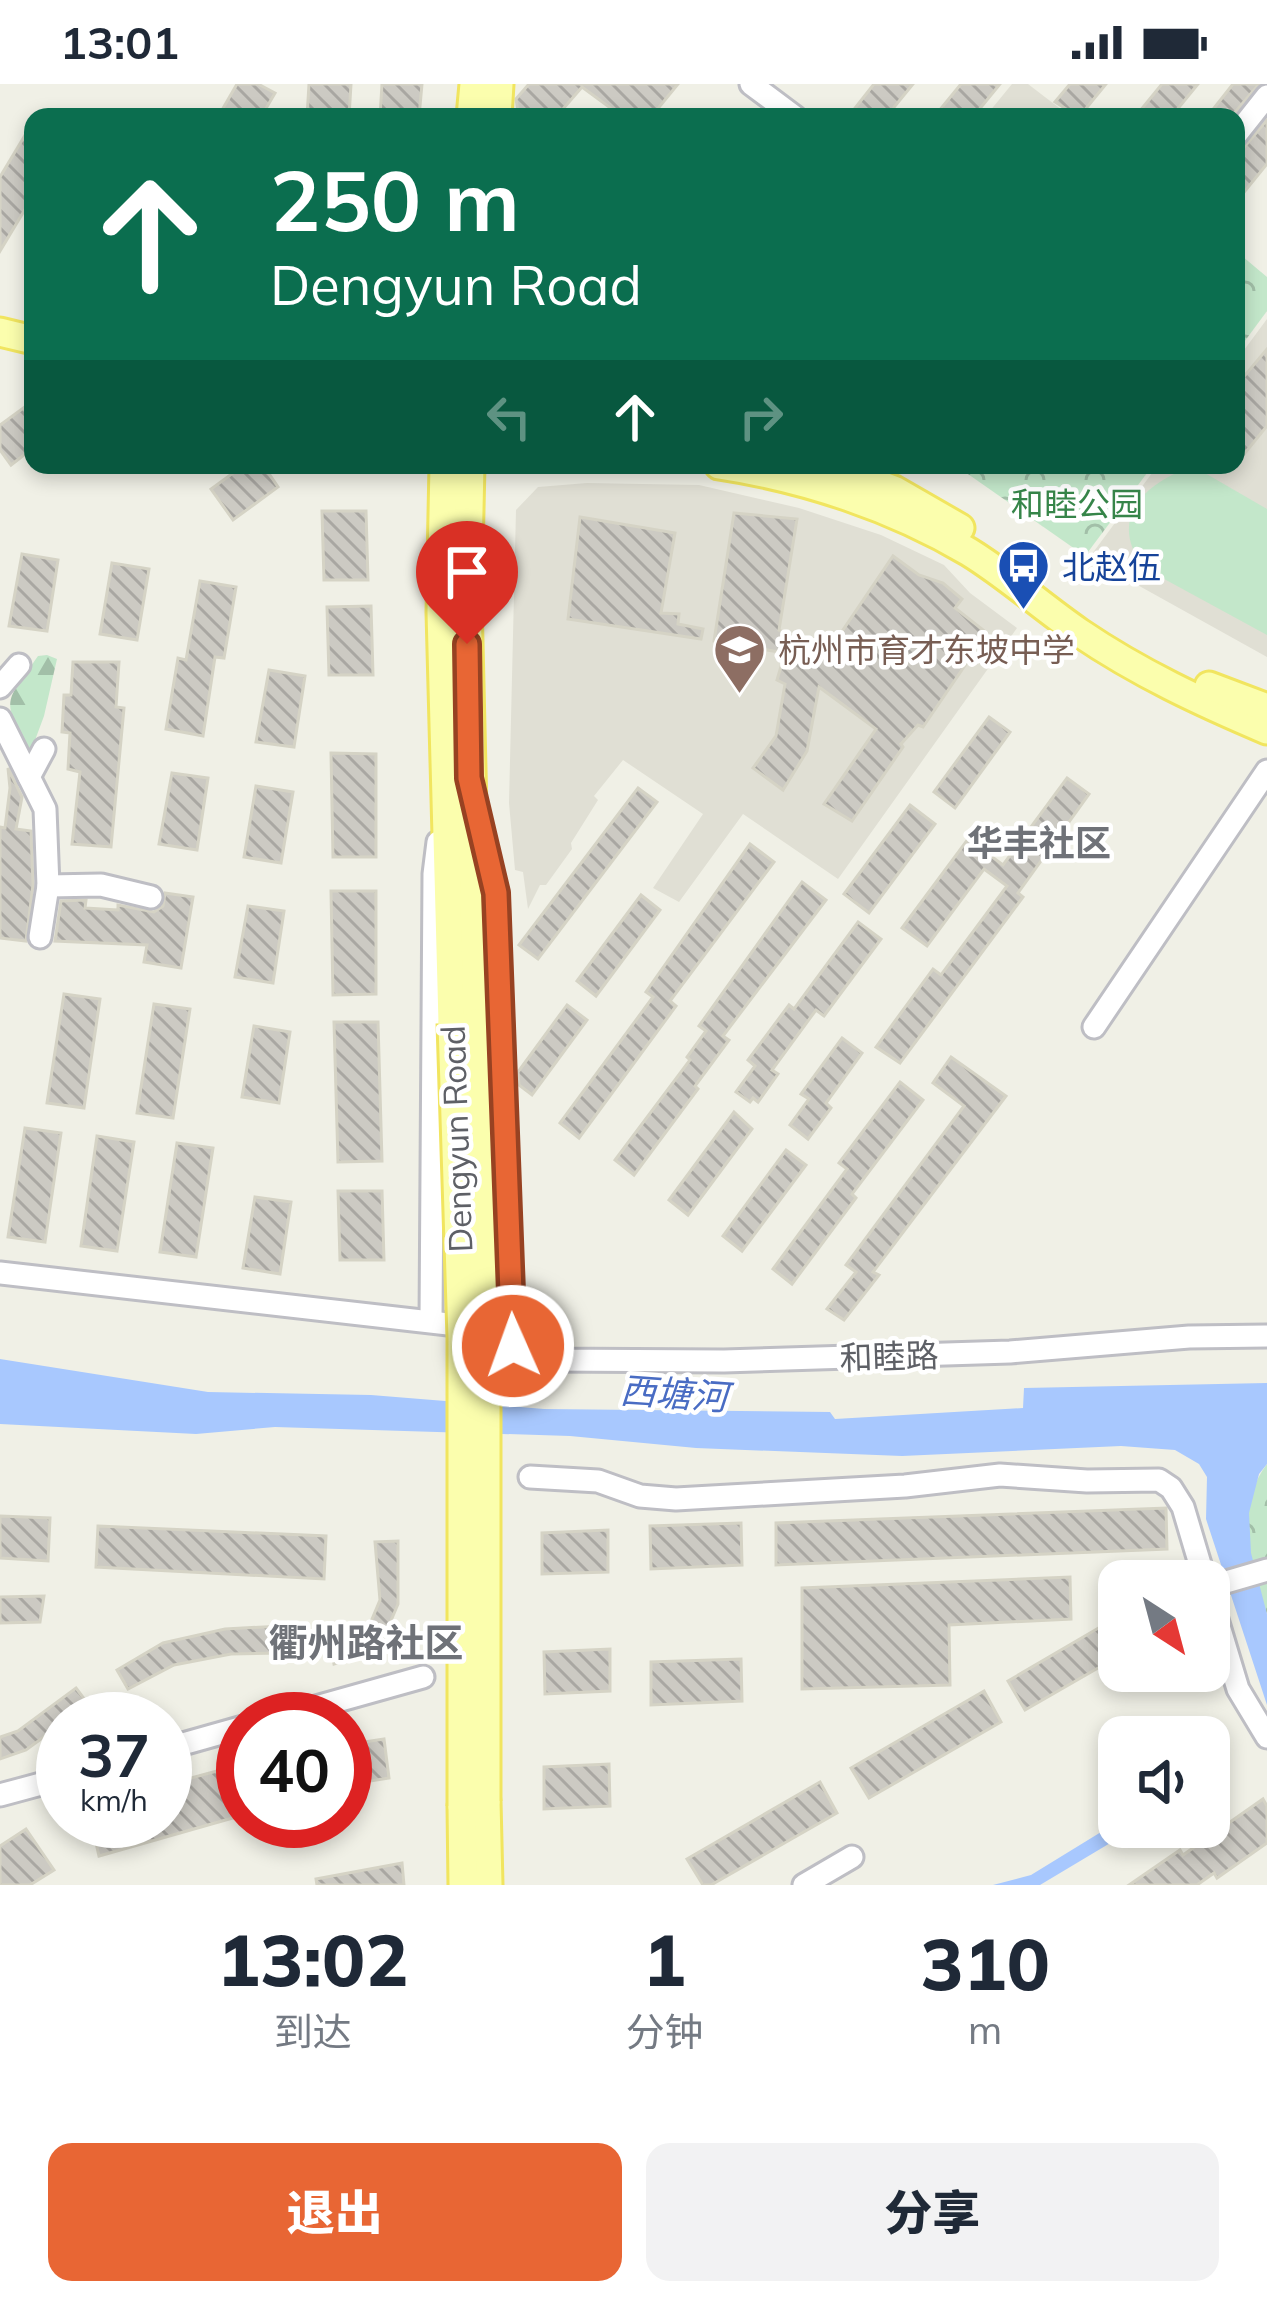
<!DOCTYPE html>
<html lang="zh">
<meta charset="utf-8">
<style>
:root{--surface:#fff;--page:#f2f2f3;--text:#1f2937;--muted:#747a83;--accent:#e86634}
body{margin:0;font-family:Mulish,"Noto Sans SC",sans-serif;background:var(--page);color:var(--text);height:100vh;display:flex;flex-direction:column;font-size:45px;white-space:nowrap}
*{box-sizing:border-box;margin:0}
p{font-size:39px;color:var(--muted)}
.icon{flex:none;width:66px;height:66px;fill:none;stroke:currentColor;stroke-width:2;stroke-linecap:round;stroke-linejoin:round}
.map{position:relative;height:1801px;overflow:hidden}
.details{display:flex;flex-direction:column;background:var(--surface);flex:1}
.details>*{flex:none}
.top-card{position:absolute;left:24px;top:24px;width:1221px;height:366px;border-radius:24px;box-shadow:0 6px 18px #0003;background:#0b6e4f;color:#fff;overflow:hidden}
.needle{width:78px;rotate:144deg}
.tools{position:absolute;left:1098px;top:1476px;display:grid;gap:24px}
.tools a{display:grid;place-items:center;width:132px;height:132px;border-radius:24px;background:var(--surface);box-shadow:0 6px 18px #0003;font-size:60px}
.speed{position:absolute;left:36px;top:1608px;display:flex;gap:24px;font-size:60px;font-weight:700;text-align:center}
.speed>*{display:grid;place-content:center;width:156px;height:156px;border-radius:50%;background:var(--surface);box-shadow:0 6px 18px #0003;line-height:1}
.speed small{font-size:30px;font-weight:400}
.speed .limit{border:18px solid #d22;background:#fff;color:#111}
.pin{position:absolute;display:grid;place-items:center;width:102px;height:102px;color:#fff;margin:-123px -51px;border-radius:50% 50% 50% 0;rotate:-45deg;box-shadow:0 0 12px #0007}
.pin .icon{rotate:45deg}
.me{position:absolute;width:132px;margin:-66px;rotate:358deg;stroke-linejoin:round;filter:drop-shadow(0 0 9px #0008)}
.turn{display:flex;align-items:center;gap:42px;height:252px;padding:0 48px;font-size:54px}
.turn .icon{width:156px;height:156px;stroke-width:2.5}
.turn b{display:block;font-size:84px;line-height:102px}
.lanes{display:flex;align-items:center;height:114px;padding:0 48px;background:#0003;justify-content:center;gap:60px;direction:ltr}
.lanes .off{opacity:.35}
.eta{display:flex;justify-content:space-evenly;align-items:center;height:204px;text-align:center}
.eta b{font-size:72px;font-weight:800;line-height:84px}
.cta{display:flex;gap:24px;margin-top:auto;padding:24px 48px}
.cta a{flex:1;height:138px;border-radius:24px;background:var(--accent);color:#fff;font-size:48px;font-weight:800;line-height:138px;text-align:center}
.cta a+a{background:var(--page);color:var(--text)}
.status{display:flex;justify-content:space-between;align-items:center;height:84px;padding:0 60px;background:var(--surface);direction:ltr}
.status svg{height:33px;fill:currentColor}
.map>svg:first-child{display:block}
.education{fill:#e0dfd4}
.green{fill:#c3e7ca}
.forest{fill:url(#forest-firs)}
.park{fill:url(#park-crowns)}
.water{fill:#a8c8fe}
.building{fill:url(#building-back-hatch);stroke:#d5d3c5;stroke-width:3}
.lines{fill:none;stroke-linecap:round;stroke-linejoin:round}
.minor-casing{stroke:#bebec4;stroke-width:27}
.major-casing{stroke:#f1e55f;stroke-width:33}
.minor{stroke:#fff;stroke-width:21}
.major{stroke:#fbfead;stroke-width:27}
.major-bridge-casing{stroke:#f1e55f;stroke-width:33;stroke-linecap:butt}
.major-bridge{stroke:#fbfead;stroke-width:27}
.route-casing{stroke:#974222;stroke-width:30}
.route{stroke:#e86634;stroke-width:21}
.labels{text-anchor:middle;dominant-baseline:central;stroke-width:9;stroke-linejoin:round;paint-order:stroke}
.park-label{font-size:33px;fill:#368549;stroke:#fff}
.transit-label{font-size:33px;fill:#164399;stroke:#fff;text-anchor:start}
.education-label{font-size:33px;fill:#785e54;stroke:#fff;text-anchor:start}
.street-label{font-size:33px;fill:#5e6066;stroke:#fff}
.neighbourhood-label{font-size:36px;font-weight:bold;fill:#6f7278;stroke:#fff}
.water-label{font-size:36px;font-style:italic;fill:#496cc3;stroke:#fff}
.quarter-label{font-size:39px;font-weight:bold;fill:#6f7278;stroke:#fff}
</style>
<div class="status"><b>13:01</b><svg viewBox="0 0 49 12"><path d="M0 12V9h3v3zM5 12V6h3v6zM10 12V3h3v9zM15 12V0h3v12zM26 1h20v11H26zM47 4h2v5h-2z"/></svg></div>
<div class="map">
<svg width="1267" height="1801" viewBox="0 0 1267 1801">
<defs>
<pattern id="forest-firs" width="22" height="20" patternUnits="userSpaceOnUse" patternTransform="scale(3)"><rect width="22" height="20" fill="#c3e7ca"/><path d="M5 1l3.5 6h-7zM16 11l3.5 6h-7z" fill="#a2bfa8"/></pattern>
<pattern id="park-crowns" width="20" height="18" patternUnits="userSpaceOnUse" patternTransform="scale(3)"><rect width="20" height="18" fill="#c3e7ca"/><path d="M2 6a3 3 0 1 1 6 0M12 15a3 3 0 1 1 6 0" fill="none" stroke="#a2bfa8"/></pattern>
<pattern id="building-back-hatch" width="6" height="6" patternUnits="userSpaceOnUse" patternTransform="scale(3)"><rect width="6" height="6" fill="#cccac3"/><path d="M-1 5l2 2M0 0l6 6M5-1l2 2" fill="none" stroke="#a9a7a2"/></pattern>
</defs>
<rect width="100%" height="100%" fill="#f0f0e6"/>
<!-- education -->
<g class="education">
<path d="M1012,0H1028L1071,33H985Z"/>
<path d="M1267,235V573L1089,474L1158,381H1236V277Z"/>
<path d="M587,399L699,401L799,424L881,451L944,481L970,509L1017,544L838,795L743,730L679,818L653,804L703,730L623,676L594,712L598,716L571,759L572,765L546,801H540L528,825L523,788L515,786L509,719L516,426L538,403Z"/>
</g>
<!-- green -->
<path class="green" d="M1163,381H1191L1267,425V551L1144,484C1114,444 1131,411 1174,390Z"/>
<!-- forest -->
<path class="forest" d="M47,571L57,575L44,632L31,667C0,614 5,620 38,572Z"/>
<!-- park -->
<g class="park">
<path d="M1236,167L1267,193V227L1236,269Z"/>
<path d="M955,381H1153L1085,472Z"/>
<path d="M1267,1380V1530C1250,1486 1235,1421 1267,1380Z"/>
</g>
<!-- water -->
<g class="water">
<path d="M0,1275L208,1308L371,1311L544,1325L830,1328L835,1335L1023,1324L1024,1304L1267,1299V1380L1259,1390L1249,1429L1251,1469L1267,1530V1621L1206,1435L1207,1393L1199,1380L1175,1366L1121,1362L902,1372L696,1364L570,1352L275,1343L196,1350L0,1340Z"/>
<path d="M1119,1737V1743H1137L1040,1801H993L1031,1791Z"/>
</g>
<!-- building -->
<g class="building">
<path d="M237,0H258L275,9L261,33H218Z"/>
<path d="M309,0H351L349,33H307Z"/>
<path d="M382,0H422L419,33H380Z"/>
<path d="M529,0H678L651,33H612L616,28L582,3L556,33H519L516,15Z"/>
<path d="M874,0H913L886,33H848Z"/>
<path d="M961,0H1000L973,33H934Z"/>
<path d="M1070,0H1106L1079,33L1055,18Z"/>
<path d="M1162,0H1198L1171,33H1135Z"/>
<path d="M1233,0H1259L1231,33H1207Z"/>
<path d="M1267,36V80L1236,118V73Z"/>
<path d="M33,38V112L0,167V93Z"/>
<path d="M1267,265V342L1236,380V302Z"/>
<path d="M33,317V364L11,381L0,366V341Z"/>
<path d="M244,381H263L278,403L233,436L211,405Z"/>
<path d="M322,427H366L368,496H324Z"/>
<path d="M734,429L797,435L779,546L828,568L893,472L919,491L943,499L962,515L955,524L987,549L923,643L918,641L901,660L903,663L852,737L824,720L876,645L819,603L807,667L783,706L753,684L776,652L785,600L777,596L785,569L714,557Z"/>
<path d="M580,433L675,449L661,529L679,530L678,540L703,545L701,555L568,535Z"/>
<path d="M22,470L58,476L47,547L9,542Z"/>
<path d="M112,479L149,485L137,556L100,550Z"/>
<path d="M200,497L236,503L224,574L215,573L203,652L166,645L178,574L186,576Z"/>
<path d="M371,522L373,591H329L327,523Z"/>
<path d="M73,578H119L116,623L124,624L111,763L72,760L80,688L68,685L70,649L62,648L64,611H71Z"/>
<path d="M269,586L305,592L294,663L256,658Z"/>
<path d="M989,633L1010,648L955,724L934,708Z"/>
<path d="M331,669L376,670V773H333Z"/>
<path d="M8,684L22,713L16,745L31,747L33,801L26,857L0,854V743L5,744L10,704Z"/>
<path d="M172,689L208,694L197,766L159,760Z"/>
<path d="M1067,694L1089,710L1018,809L1023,813L900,979L876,963L933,885L941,891L1007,802L984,785L927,862L902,844L968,755L1003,781Z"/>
<path d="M256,702L293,708L281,779L244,773Z"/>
<path d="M638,704L657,718L538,875L519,861Z"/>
<path d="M910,721L935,740L869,829L844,810Z"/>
<path d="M750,760L774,778L670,917L676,922L579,1054L560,1039L653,913L646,908Z"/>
<path d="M802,798L826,816L723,952L729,956L695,1002L698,1005L634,1091L615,1076L690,976L687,973L706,947L699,942Z"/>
<path d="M331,807H376V910L333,911Z"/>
<path d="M165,809L193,813L181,884L144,878L147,861L55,857L61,817L86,816L85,824L118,826V821L154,828L163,822Z"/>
<path d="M641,811L660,826L596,912L577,897Z"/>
<path d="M248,822L284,827L273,899L235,893Z"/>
<path d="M858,838L881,855L824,932L816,926L772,986L778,990L758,1018L753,1014L750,1018L736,1008L755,982L748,976L789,921L794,925Z"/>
<path d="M64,910L100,915L84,1024L47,1019Z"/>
<path d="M154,920L190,925L173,1034L137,1029Z"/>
<path d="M567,921L587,936L532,1011L519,1001L518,988Z"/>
<path d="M334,938H378L382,1077L338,1078Z"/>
<path d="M254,942L290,948L279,1019L242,1013Z"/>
<path d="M842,954L862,969L826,1019L831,1024L808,1055L790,1041L809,1015L801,1010Z"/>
<path d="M951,973L1006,1012L873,1188L879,1191L844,1236L827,1225L856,1188L846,1181L964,1022L933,999Z"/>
<path d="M900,998L923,1016L852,1110L856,1114L792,1200L773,1185L847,1085L839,1079Z"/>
<path d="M734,1028L752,1045L688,1131L669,1116Z"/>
<path d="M25,1044L61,1049L45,1158L8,1153Z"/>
<path d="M97,1052L134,1058L117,1167L81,1162Z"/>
<path d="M177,1059L213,1064L196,1173L160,1168Z"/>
<path d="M786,1066L806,1081L742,1167L723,1152Z"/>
<path d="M338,1107H382L384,1176H340Z"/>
<path d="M255,1113L291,1118L280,1190L243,1184Z"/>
<path d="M1166,1424L1167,1465L776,1481V1439Z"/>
<path d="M0,1432L50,1434L48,1477L0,1474Z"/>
<path d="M741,1439L742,1481L651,1485L650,1442Z"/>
<path d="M98,1442L326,1452L324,1495L96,1483Z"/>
<path d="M608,1446V1488L542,1490V1449Z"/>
<path d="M398,1457V1520L379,1565L334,1580L330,1559L367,1547L380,1516L375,1458Z"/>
<path d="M1070,1493L1071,1535L949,1541L950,1601L802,1605V1504Z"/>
<path d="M44,1512L40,1538L0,1539V1513Z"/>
<path d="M1119,1532V1572L1025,1626L1008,1597Z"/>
<path d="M282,1542L279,1569L231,1570L174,1581L128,1605L117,1586L163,1559L225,1545Z"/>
<path d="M610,1565V1607L545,1610L544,1568Z"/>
<path d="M741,1575L742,1617L651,1621V1578Z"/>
<path d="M76,1604L88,1620L63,1635V1639L26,1666L0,1675V1653L18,1647Z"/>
<path d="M984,1607L1001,1638L869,1714L851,1684Z"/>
<path d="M384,1655L389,1694L345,1701V1661Z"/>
<path d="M243,1680V1731L99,1772L91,1737H165V1701Z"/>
<path d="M609,1680L610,1722L544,1725V1683Z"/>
<path d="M820,1698L837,1729L711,1801H703L687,1775Z"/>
<path d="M1263,1715L1267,1722V1759L1217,1794L1214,1789L1197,1801H1129L1180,1766L1183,1771Z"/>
<path d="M26,1745L54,1786L30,1801H0V1762Z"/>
<path d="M402,1779L404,1801H317L316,1795Z"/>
</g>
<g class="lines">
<defs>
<g id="minor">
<path d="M751,0L795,33"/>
<path d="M1236,51L1267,12"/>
<path d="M0,603L19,581"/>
<path d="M0,635L45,725L48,802L101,801L151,813"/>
<path d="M29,693L44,665"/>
<path d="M481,743L497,809L513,1263"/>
<path d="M40,853L48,802"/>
<path d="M1094,943L1267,687"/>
<path d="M0,1189L492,1245L513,1263L545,1276L724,1277L1010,1268L1189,1253L1267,1252"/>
<path d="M431,1237L434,790L438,758"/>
<path d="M530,1393L598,1397L640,1412L676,1415L905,1402L1000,1391L1087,1397L1159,1396L1171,1404L1183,1423L1205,1497"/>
<path d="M1209,1503L1267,1486"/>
<path d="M1209,1509L1238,1605L1267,1653"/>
<path d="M273,1635L423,1593"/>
<path d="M165,1665L243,1643"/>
<path d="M0,1711L63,1694"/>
<path d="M804,1801L852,1773"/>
</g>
<g id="major">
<path d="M471,33L474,0"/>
<path d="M497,33L499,0"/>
<path d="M0,248L33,256"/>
<path d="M444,381L441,528L452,939"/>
<path d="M470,381L467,516L477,939"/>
<path d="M719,381C805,394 893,423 969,468C1008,492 1042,523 1080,549C1139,589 1201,618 1267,646"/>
<path d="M828,381L894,406L960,444"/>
<path d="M1209,602L1267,624"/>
<path d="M486,1717L488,1801"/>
<path d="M462,1722L463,1801"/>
</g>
</defs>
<!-- minor casing -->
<use href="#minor" class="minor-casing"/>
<!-- major casing -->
<use href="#major" class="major-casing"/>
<!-- minor -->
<use href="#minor" class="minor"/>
<!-- major -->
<use href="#major" class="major"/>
<defs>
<g id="major-bridge">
<path d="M452,939L462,1254V1722"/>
<path d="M477,939L486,1260V1717"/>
</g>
</defs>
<!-- major-bridge casing -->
<use href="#major-bridge" class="major-bridge-casing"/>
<!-- major-bridge -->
<use href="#major-bridge" class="major-bridge"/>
</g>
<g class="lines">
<defs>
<path id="route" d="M467,560L469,694L496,809L513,1262"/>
</defs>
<!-- route casing -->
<use href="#route" class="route-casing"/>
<!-- route -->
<use href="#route" class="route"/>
</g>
<!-- icons -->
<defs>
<symbol id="bus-pin" viewBox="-11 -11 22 30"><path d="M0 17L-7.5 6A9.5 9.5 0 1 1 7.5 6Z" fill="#1a4fb4" stroke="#fff"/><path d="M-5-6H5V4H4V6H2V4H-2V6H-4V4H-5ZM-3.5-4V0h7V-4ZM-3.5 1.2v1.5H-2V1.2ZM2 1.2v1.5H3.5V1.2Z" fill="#fff"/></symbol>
<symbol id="school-pin" viewBox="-11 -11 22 30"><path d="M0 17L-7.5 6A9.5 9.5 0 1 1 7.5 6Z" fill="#8d6e63" stroke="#fff"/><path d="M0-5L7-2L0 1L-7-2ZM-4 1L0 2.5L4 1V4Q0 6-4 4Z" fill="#fff"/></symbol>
</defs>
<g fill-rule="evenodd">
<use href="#bus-pin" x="994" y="452" width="59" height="81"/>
<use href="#school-pin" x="710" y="536" width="59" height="81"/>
</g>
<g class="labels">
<!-- park labels -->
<g class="park-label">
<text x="1077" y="419">和睦公园</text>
</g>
<!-- transit labels -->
<g class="transit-label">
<text x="1062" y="482">北赵伍</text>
</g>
<!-- education labels -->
<g class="education-label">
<text x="778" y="565">杭州市育才东坡中学</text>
</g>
<!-- street labels -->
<g class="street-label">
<text transform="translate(456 1055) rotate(-92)">Dengyun Road</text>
<text transform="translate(889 1272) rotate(-2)">和睦路</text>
</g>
<!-- neighbourhood labels -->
<g class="neighbourhood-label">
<text x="1039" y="758">华丰社区</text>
</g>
<!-- water labels -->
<g class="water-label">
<text transform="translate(674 1309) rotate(4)">西塘河</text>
</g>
<!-- quarter labels -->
<g class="quarter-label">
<text x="366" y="1558">衢州路社区</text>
</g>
</g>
</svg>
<div class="tools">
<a><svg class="needle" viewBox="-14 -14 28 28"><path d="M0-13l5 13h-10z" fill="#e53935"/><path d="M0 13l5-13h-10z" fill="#747a83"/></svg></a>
<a><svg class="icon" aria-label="sound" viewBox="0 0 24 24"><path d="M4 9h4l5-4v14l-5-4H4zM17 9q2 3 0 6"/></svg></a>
</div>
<div class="speed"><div>37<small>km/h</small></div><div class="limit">40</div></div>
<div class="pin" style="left:467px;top:560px;background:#d93025"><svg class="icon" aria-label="arrive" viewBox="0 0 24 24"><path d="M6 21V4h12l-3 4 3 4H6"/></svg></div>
<svg class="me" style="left:513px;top:1262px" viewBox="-20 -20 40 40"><circle r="17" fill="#e86634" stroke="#fff" stroke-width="3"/><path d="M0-11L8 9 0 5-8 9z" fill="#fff"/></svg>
<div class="top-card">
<div class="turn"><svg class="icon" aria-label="ahead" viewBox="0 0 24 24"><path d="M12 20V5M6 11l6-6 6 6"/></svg><div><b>250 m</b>Dengyun Road</div></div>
<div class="lanes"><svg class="icon off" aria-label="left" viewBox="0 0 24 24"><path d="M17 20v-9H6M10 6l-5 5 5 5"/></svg><svg class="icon" aria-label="ahead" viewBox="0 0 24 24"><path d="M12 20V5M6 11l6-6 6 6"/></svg><svg class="icon off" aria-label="right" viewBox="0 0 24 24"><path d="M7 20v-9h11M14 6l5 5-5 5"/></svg></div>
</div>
</div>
<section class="details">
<div class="eta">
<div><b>13:02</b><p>到达</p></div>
<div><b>1</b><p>分钟</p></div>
<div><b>310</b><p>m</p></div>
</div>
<div class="cta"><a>退出</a><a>分享</a></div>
</section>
